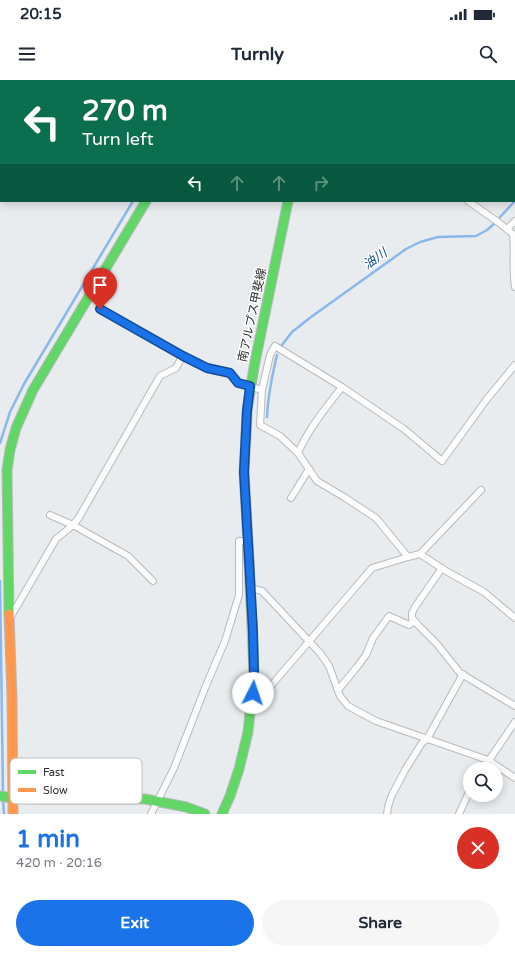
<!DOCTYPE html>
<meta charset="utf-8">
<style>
:root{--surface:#fff;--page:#f6f6f7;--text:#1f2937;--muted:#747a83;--accent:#1a73e8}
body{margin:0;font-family:"Varela Round","Noto Sans JP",sans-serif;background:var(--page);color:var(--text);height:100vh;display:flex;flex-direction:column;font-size:15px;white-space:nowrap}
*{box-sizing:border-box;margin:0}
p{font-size:13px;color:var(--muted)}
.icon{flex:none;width:22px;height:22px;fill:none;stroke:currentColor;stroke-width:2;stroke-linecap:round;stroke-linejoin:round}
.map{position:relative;height:734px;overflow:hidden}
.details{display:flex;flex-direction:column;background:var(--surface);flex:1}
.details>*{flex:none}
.guide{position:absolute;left:0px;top:0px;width:515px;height:122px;box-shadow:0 2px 10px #0003;background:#0b6e4f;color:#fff;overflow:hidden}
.tools{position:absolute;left:463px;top:682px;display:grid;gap:8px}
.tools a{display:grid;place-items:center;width:40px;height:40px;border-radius:50%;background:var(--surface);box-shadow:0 2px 10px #0003;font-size:20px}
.pin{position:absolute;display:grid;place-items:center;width:34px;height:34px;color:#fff;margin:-41px -17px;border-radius:50% 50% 50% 0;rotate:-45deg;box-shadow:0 0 4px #0007}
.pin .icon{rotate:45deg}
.me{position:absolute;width:44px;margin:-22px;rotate:4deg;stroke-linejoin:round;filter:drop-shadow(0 0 3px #0008)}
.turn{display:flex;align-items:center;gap:14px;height:84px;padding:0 16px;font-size:18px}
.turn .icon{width:52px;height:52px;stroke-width:2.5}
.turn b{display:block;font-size:28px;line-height:34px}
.lanes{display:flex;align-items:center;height:38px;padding:0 16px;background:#0003;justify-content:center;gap:20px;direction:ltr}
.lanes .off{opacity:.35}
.round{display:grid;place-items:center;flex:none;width:42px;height:42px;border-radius:21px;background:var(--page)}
.head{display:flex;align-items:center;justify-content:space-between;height:68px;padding:0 16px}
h1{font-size:24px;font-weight:800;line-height:30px;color:var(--accent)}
.primary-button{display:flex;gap:8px;margin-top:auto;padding:8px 16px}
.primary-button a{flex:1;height:46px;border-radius:24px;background:var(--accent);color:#fff;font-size:16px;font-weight:800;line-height:46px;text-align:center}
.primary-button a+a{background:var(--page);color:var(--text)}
.status{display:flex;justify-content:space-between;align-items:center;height:28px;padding:0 20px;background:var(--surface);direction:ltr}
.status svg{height:11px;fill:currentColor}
header{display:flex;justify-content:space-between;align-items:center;height:52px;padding:0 16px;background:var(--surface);font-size:18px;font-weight:800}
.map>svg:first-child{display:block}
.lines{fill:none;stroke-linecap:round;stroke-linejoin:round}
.stream{stroke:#8bb8ec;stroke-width:2.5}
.street-casing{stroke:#b8babb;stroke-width:8}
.fast-casing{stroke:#b8babb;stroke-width:11}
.slow-casing{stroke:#b8babb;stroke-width:11}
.street{stroke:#fcfcfc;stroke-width:6}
.fast{stroke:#63d668;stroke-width:9}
.slow{stroke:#ff974d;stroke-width:9}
.route-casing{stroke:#114b97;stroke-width:10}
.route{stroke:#1a73e8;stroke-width:7}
.labels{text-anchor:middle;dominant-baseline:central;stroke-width:3;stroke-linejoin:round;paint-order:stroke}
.street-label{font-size:12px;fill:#2c2e30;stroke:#fff}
.water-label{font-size:13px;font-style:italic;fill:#18589a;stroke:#fff}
.key{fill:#fff;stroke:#c0c0c1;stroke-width:1}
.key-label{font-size:11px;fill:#2c2e30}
</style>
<div class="status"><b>20:15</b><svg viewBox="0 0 49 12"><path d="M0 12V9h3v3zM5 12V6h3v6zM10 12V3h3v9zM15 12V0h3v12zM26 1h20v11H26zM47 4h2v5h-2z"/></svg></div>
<header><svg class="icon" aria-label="menu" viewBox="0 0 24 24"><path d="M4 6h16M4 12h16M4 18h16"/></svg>Turnly<svg class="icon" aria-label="search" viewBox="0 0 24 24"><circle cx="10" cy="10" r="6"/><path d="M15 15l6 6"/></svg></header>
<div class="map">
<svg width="515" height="734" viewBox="0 0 515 734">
<rect width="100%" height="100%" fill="#e9ecee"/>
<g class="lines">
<!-- stream -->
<g class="stream">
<path d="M196,1L197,0"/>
<path d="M513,1L514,0"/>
<path d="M500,137L515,121"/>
<path d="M282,265L292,252L311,237L406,169L420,162L438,157L476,156L487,150L495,143"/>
<path d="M267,337C268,316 272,296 277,275"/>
<path d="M0,363L10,332L24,304L133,121"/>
<path d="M0,501L3,714"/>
<path d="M3,719L4,734"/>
</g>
<defs>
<g id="street">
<path d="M468,121L498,142L513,154C515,172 512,189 515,207"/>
<path d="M507,149L515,141"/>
<path d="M100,229L183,275L207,287L230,293L238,303L262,310L260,345L280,356L298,373L317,401L344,417L376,438L408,477L420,474L481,410"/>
<path d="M262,310L270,275L275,266L342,307L404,349L442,381L487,319L515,285"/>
<path d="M298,373C309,348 325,329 342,307"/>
<path d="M291,418L309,389"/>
<path d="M50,435L73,445L128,476L153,501"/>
<path d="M420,474L446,491L484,512L515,538"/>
<path d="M442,488L415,527L412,533V538L417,544L437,564L460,593L515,626"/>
<path d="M250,508L262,511L320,573L329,586L340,616L348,626L376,641L488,680L515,698"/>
<path d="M10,538L56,459L72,446L78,439L160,296L176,288L183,275"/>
<path d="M338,610L357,587L366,575L373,558L389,536L409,545L414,541"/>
<path d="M253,613L263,615L372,488L408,477"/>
<path d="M483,689L515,642"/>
<path d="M151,734L174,688L205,608L225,561L239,515V461H248"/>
<path d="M387,734L388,727L391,717L405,690L422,663L427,659L463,594"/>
<path d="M459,734L470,710"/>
</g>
<g id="fast">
<path d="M208,1L209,0"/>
<path d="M313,1L314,0"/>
<path d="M246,356L247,331L254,287L288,121"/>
<path d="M9,534L7,390L10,370L16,348L33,310L146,121"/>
<path d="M0,716L12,718L35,719H145L186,727L205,734"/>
<path d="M222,734L230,716L239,689L248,652L254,594L249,480"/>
</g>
<g id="slow">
<path d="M351,0L352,1"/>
<path d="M246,356L244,392L249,480"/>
<path d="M9,534L12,617L13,734"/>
</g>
</defs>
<!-- street casing -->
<use href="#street" class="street-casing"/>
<!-- fast casing -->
<use href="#fast" class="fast-casing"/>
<!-- slow casing -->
<use href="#slow" class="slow-casing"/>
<!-- street -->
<use href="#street" class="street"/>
<!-- fast -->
<use href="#fast" class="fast"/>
<!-- slow -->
<use href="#slow" class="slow"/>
</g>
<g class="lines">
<defs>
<path id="route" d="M100,229L183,276L207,288L230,293L238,303L250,306L247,331L244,392L253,551L254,594L253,613"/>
</defs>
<!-- route casing -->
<use href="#route" class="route-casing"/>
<!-- route -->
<use href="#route" class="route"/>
</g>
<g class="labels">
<!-- street labels -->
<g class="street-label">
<text transform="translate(252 235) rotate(-78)">南アルプス甲斐線</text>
</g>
<!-- water labels -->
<g class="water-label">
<text transform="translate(375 179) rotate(-35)">油川</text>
</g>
</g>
<!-- legend -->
<rect x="10" y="678" width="132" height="46" rx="6" class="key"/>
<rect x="18" y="690" width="18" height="4" fill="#63d668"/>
<rect x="18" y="708" width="18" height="4" fill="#ff974d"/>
<g class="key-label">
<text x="43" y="696">Fast</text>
<text x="43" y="714">Slow</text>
</g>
</svg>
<div class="tools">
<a><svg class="icon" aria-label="search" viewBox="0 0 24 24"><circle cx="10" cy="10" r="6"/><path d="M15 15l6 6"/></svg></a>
</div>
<div class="pin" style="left:100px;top:229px;background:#d93025"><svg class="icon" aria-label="arrive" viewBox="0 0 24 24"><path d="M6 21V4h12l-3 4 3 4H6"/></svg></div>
<svg class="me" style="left:253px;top:613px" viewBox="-20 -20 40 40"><circle r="19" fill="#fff"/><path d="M0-13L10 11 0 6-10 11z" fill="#1a73e8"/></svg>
<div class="guide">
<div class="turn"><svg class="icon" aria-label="left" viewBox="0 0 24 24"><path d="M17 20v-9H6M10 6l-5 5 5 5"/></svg><div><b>270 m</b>Turn left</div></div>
<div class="lanes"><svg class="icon" aria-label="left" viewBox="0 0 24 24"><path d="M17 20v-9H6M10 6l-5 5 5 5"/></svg><svg class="icon off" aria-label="ahead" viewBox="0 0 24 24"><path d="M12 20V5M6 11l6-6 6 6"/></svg><svg class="icon off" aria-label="ahead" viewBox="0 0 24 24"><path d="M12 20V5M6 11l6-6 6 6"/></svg><svg class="icon off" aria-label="right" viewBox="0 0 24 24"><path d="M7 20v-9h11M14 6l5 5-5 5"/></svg></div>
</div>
</div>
<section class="details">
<div class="head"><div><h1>1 min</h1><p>420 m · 20:16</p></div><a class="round" style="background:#d93025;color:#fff"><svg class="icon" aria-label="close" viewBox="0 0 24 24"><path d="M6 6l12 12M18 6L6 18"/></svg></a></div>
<div class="primary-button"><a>Exit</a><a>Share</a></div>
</section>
